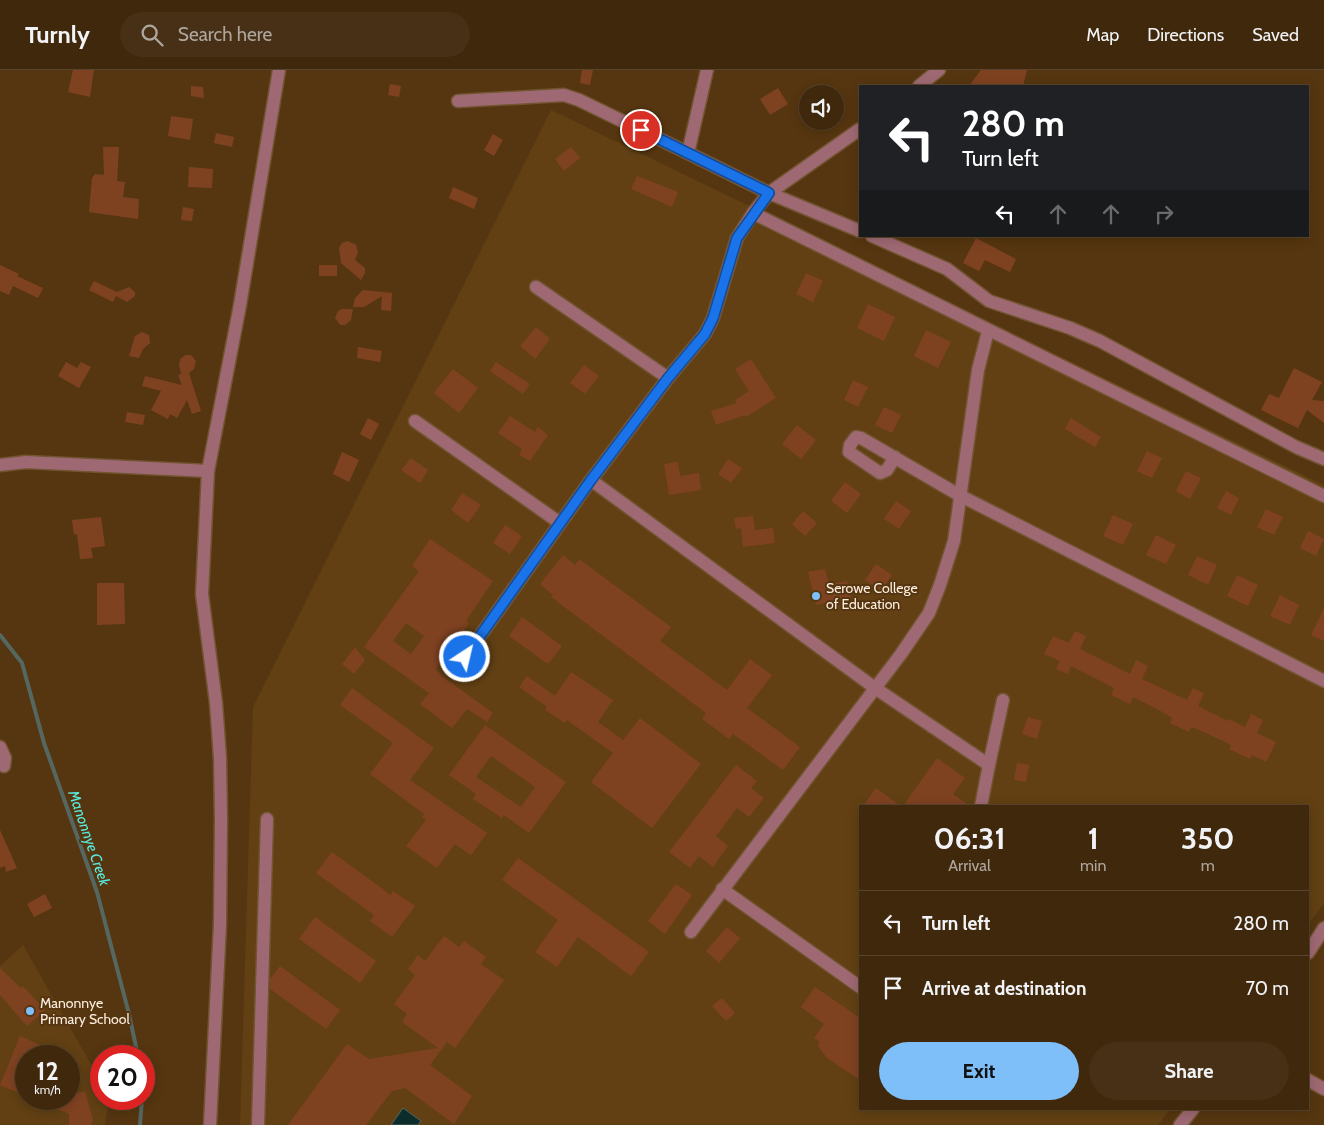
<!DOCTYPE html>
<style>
:root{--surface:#40280c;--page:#473015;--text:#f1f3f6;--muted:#aea69d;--line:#59442d;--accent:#7ebef9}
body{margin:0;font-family:Cabin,sans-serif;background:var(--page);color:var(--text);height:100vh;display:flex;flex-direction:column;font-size:19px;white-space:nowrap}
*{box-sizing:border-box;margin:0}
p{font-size:16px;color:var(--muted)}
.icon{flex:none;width:28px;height:28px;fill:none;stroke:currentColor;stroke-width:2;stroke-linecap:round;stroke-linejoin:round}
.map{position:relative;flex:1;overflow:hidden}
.panel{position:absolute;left:859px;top:735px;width:450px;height:305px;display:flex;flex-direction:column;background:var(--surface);border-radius:0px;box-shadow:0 2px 12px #0003,0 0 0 1px var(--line)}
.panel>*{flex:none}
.top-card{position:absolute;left:859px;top:15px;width:450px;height:152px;border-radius:0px;box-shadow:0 2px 12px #0003,0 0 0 1px var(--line);background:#202124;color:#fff;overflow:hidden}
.buttons{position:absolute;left:799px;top:15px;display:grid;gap:10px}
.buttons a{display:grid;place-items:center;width:45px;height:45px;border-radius:50%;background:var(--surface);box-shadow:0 2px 12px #0003,0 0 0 1px var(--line);font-size:25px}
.speed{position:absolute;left:15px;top:975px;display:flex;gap:10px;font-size:25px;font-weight:700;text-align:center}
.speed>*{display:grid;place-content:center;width:65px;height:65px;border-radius:50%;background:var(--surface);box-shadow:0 2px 12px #0003,0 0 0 1px var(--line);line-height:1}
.speed small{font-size:12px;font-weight:400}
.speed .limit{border:8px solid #d22;background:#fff;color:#111}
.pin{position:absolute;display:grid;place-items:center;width:42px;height:42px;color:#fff;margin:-21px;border:2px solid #fff;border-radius:50%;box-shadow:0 1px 5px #0007}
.me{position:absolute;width:55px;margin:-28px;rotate:35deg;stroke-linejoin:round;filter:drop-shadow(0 0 4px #0008)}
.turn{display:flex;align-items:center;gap:18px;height:105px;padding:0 20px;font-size:22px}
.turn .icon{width:65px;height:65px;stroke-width:2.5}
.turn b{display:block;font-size:35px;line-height:42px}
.lanes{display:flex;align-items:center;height:48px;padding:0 20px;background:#0003;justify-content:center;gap:25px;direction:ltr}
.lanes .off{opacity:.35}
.eta{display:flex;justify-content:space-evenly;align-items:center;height:85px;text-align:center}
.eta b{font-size:30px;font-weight:700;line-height:35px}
.primary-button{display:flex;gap:10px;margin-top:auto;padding:10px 20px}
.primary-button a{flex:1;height:58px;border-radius:30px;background:var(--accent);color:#111;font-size:20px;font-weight:700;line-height:58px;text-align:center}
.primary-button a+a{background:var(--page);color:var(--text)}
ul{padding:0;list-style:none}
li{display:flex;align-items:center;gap:15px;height:65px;padding:0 20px;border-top:1px solid var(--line)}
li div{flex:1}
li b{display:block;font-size:19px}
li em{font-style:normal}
header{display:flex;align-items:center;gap:30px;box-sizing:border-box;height:70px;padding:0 25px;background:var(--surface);border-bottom:1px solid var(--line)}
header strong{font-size:24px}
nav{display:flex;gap:28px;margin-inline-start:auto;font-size:18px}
.search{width:350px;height:45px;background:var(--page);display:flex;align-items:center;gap:12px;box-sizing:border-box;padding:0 18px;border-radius:28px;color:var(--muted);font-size:19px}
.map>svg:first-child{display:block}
.built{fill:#624013;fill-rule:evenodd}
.water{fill:#0d2d2b;stroke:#556761}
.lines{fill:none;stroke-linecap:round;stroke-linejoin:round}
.stream{stroke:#556761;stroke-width:4}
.building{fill:#7f4221;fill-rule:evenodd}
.minor-casing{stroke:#715431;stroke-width:15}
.minor{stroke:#9f6973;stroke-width:12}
.route-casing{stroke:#114b97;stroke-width:12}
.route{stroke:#1a73e8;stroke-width:9}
.poi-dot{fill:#7ebef9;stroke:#563610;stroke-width:2}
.labels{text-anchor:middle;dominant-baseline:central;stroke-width:4;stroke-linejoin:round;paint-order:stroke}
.poi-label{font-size:14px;fill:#feefe0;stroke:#563610;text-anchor:start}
.water-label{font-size:15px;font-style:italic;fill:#59ece1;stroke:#563610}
</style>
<header>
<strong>Turnly</strong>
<div class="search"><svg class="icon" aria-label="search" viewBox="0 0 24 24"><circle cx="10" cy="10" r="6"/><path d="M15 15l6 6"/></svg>Search here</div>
<nav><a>Map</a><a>Directions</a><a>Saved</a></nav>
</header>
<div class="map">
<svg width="1324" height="1055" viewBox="0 0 1324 1055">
<rect width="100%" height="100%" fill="#563610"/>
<!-- built -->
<g class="built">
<path d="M551,40L1324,415V833L1308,855V736H860V1039H1170L1158,1055H240L253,637Z"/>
<path d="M23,875L101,1012V1029H109L105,1055H0V896ZM26,986H69V1029H26Z"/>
</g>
<!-- water -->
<path class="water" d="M403,1038L421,1051L418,1055H391Z"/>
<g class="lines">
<!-- stream -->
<g class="stream">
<path d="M0,565L22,593L44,673L97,822L129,944L138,986"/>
<path d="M140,1055L142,1029"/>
</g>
</g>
<!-- building -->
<g class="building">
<path d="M73,0H94L90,27L68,22Z"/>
<path d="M582,0H593L590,15L580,13Z"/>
<path d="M981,0H1027L1023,16H969Z"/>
<path d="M390,14L401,16L399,27L388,25Z"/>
<path d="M191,16L203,17L204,28L191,26Z"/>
<path d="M778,18L788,34L770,45L760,29Z"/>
<path d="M171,46L193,49L190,70L168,66Z"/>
<path d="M216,63L234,67L232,77L214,73Z"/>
<path d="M493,64L503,70L494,86L484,80Z"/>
<path d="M103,77H119L117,111L125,112L123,127L139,129L138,149L89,142L92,108L95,104L104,105Z"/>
<path d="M571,77L580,88L564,101L555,89Z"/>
<path d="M189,97L213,99L212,118L188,117Z"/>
<path d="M637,106L678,122L672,137L631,119Z"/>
<path d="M453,117L478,128L474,139L449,128Z"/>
<path d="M183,137L194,139L192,151L181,150Z"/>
<path d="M976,168L1016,189L1010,202L985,190L979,201L963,193Z"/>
<path d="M348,171L356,175L358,182L355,190L365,198V203L361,210L341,193L339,178L342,173Z"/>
<path d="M0,195L19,204L17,206L43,218L38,228L13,216L9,225L0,221Z"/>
<rect x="319" y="195" width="18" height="11"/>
<path d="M806,203L823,211L813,232L796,224Z"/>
<path d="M94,211L117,222L129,217L135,222V226L127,232L116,226L113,232L89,220Z"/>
<path d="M363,220L392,223L391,241L381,240L382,226L364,237H353L355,228Z"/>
<path d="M868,234L895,247L884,271L857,258Z"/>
<path d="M342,239H353L351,250L345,255H340L335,248L338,241Z"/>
<path d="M536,257L550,269L535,289L520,276Z"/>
<path d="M926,260L951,272L938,298L914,286Z"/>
<path d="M142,262L149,265L150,273L143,279L139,288L129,286L135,266Z"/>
<path d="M358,277L382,281L380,292L357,288Z"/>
<path d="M186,285H191L196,291L194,299L189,303L201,341L192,344L187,330L177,348L170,344L168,349L151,340L161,321L142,316L145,306L182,315L178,305L181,304L179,294L181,288Z"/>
<path d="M751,289L776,328L746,347L745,345L716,355L711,341L737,333L735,330L749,321L735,299Z"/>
<path d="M66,292L77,298L81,292L91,297L79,318L58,306Z"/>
<path d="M496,292L530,314L523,324L490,301Z"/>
<path d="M584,295L599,306L585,324L570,313Z"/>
<path d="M1294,298L1322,312L1312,330L1324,331V353L1307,340L1298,358L1261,340L1269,324L1279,328Z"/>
<path d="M453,299L478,318L459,343L434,323Z"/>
<path d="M853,310L868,317L858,337L844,330Z"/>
<path d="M884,337L901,345L892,363L875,355Z"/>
<path d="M127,342L145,345L143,355L125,352Z"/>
<path d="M510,346L535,362L538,357L548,365L530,391L519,385L522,379L498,363Z"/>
<path d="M368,348L379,354L371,370L360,364Z"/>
<path d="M1071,348L1101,367L1095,377L1065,359Z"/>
<path d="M797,355L816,370L801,389L782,374Z"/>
<path d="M1147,381L1162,388L1152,408L1137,401Z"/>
<path d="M342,382L359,390L349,412L333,404Z"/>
<path d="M411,388L428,400L420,413L401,400Z"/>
<path d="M728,389L742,398L731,413L718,404Z"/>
<path d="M678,392L680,406L699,403L701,420L669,425L664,394Z"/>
<path d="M1186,401L1201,408L1190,429L1176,421Z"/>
<path d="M845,412L861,424L847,443L831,431Z"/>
<path d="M1226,421L1239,428L1231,445L1217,438Z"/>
<path d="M462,423L481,435L468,453L451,440Z"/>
<path d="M896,431L911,441L899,459L884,449Z"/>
<path d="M1266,439L1283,447L1274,465L1257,457Z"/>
<path d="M803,441L817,453L805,466L792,454Z"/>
<path d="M1113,445L1133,454L1123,475L1103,466Z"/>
<path d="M753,446L755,460L773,458L775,473L743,477L741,458L736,459L734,448Z"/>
<path d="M101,447L105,476L91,478L93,488L80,489L77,464L74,465L72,450Z"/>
<path d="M505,455L522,466L510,484L493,473Z"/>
<path d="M1308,461L1324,469L1316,486L1300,478Z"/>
<path d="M1156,465L1176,475L1166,494L1146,485Z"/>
<path d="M430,469L493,511L466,551L469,553L436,599L442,606L493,643L487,652L467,639L452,658L420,634L429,623L364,577L419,501L412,496ZM406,553L424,566L411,584L393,571Z"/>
<path d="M563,485L575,495L579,489L671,557L660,571L727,620L750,589L772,605L747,638L800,677L783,700L733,664L729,669L702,649L706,643L551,527L553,525L540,514Z"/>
<path d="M1197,486L1217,495L1208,515L1188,505Z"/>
<path d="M876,494L892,505L881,521L865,510Z"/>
<path d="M825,499L829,514L847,511L851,527L816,535L808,502Z"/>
<path d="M1237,505L1258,515L1248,536L1227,526Z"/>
<path d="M97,513H124L125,554L97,555Z"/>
<path d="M1280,525L1299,535L1290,555L1270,546Z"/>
<path d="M1324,538V571L1311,565Z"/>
<path d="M522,547L562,576L548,594L509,566Z"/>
<path d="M1075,561L1086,566L1080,579L1130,604L1136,590L1148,596L1142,609L1187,630L1193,618L1204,623L1198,636L1228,651L1229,649L1245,657L1251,644L1263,650L1257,663L1276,672L1266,692L1252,685L1250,689L1229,679L1231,675L1204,662L1191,657L1189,662L1170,653L1172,648L1159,640L1133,627L1130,634L1111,625L1114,618L1071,596L1068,604L1056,599L1060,591L1044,584L1053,566L1069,573Z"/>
<path d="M355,577L365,590L354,604L342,594Z"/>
<path d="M571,602L613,630L598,652L623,670L640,648L701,694L652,758L591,712L613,683L567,650L565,653L545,640L547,637L519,617L527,606L555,626Z"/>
<path d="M352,618L434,678L410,710L487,763L471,785L455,774L437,798L406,776L426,750L422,747L424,744L370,704L393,673L340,635Z"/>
<path d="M1028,647L1042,651L1037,669L1022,664Z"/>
<path d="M485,655L566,712L529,763L504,745L502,748L473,729L476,724L449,705ZM491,686L535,717L521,737L476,707Z"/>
<path d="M937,688L965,708L953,724L970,736H903Z"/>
<path d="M1017,693L1029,695L1026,712L1014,710Z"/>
<path d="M736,695L757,711L751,718L764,728L749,747L737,738L716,766L728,776L713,797L699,786L690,798L669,782Z"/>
<path d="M876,718L901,736H863Z"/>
<path d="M0,760L17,798L6,802L5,796L0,798Z"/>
<path d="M332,782L391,825L393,821L415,836L392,867L370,851L374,845L316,803Z"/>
<path d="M518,788L649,882L631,906L578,867L557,897L535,882L558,850L502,810Z"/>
<path d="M676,814L692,825L665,864L648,851Z"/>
<path d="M45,824L52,838L34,847L27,834Z"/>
<path d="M315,847L376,891L360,913L299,869Z"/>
<path d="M727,857L740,868L719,893L706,881Z"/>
<path d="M444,866L459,877L464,871L486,887L481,894L504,910L455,978L447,972L430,995L472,1026L454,1054L405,1018L392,1021L366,1055H288L347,974L369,989L438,978L402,952L407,944L394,934L415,905L408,899L418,885L425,891Z"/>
<path d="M280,896L340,940L326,959L270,919V909Z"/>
<path d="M0,898L21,918L23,916L45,940L27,956L0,925Z"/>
<path d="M815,917L860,948V1010L827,988L818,976L820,972L814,968L824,954L801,937Z"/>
<path d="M722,928L735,943L726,951L712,936Z"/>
<path d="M20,966L65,986H26V1026L0,1015Z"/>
<path d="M85,1021L93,1050L91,1055H69V1044L33,1029H69V1026Z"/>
</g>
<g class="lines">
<defs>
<g id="minor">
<path d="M707,0L688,83L769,123L860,161"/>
<path d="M919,16L939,0"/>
<path d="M458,31L564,25L579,30L688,83"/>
<path d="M753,143L1324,426"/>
<path d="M872,166L947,199L989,231L1070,258L1100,271L1296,377L1324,389"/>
<path d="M536,217L668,308"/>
<path d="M415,351L560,453"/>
<path d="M895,387L887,400L880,403L849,382L850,375L856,367L861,368L959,425L1324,611"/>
<path d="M0,395L26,392L208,401"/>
<path d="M591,410L875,618L989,695L981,736"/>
<path d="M465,587L591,410L668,308L705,264L713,248L737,168L753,143L769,123L860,59"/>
<path d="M0,677L5,688L4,696"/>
<path d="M989,695L1003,630"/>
<path d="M722,819L860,917"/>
<path d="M691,862L901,584L929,543L940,515L954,471L978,300L988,261"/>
<path d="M1308,883L1324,858"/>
<path d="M1308,1010L1324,1019"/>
<path d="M210,1055L220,854L221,750L220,688L216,633L202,524L208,401L240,235L279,0"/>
<path d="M258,1055L267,749"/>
<path d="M1180,1055L1193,1039"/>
</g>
</defs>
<!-- minor casing -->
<use href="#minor" class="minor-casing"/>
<!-- minor -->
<use href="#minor" class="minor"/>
</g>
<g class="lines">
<defs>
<path id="route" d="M465,587L591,410L668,308L705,264L713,248L737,168L769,123L641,60"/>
</defs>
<!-- route casing -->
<use href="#route" class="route-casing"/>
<!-- route -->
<use href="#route" class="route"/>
</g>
<!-- markers -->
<g class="poi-dot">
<circle cx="816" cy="526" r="5"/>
<circle cx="30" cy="941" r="5"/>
</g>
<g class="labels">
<!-- poi labels -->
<g class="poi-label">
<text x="826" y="518">Serowe College<tspan x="826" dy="16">of Education</tspan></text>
<text x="40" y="933">Manonnye<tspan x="40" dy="16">Primary School</tspan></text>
</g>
<!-- water labels -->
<g class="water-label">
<text transform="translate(89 768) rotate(71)">Manonnye Creek</text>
</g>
</g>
</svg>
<div class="buttons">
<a><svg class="icon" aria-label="sound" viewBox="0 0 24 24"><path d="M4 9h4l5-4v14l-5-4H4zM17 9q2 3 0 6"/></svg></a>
</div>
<div class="speed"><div>12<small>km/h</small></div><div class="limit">20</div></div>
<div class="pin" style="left:641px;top:60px;background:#d93025"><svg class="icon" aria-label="arrive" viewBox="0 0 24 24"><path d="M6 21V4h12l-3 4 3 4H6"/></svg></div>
<svg class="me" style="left:465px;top:587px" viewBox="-20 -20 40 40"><circle r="17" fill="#1a73e8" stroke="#fff" stroke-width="3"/><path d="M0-11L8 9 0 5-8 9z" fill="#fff"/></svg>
<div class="top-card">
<div class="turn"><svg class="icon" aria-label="left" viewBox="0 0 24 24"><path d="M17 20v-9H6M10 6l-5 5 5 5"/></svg><div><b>280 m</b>Turn left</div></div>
<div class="lanes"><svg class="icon" aria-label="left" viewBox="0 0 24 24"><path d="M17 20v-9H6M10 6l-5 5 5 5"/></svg><svg class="icon off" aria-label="ahead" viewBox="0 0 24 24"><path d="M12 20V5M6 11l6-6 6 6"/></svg><svg class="icon off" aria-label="ahead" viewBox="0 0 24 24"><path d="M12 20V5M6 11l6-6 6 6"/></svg><svg class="icon off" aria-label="right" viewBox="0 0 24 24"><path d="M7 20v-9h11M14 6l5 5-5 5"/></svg></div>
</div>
<section class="panel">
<div class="eta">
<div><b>06:31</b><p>Arrival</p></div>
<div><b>1</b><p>min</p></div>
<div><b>350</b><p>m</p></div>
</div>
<ul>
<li><svg class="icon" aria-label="left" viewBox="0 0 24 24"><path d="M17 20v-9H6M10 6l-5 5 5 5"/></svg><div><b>Turn left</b></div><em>280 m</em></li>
<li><svg class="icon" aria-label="arrive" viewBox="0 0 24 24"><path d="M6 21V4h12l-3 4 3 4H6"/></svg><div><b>Arrive at destination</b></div><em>70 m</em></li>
</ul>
<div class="primary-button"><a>Exit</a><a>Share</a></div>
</section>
</div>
